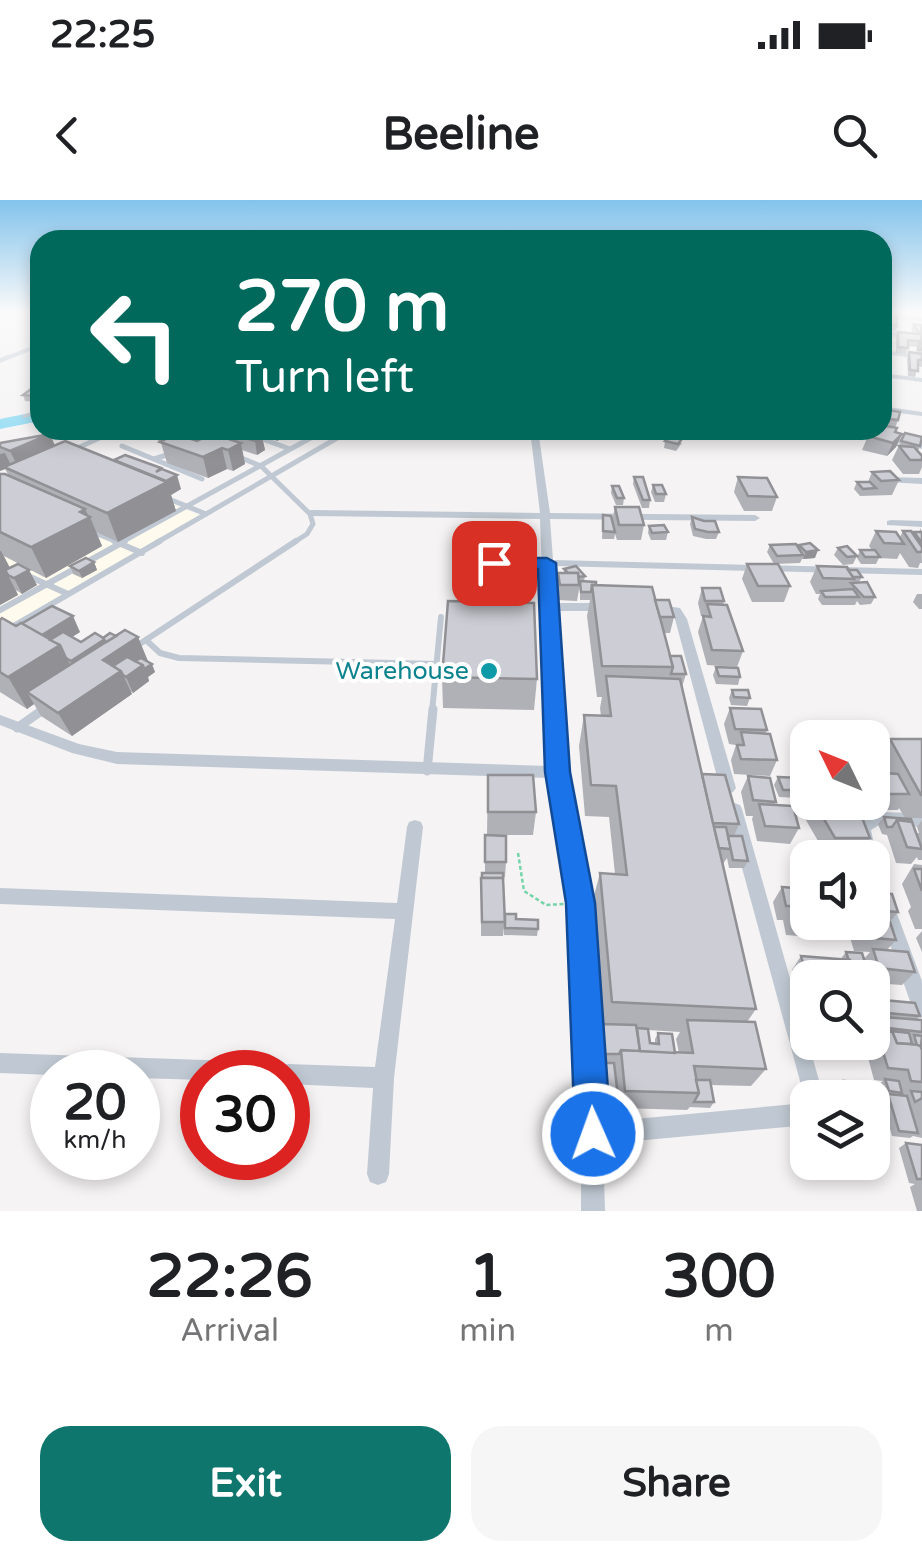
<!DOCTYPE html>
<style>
:root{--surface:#fff;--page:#f6f6f6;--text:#202124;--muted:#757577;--accent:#0f766e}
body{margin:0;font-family:"Varela Round",sans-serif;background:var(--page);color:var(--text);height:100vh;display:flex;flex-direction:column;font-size:38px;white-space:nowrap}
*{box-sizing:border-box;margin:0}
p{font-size:32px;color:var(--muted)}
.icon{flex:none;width:55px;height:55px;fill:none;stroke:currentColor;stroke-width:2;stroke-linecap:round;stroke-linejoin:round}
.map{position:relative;height:1011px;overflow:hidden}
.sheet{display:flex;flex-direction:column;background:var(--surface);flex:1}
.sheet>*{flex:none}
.top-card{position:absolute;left:30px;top:30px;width:862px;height:210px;border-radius:30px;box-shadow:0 5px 15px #0003;background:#00695c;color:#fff;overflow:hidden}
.needle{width:65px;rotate:313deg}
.tools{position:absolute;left:790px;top:520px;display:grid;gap:20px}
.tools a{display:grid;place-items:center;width:100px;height:100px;border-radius:20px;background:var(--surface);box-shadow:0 5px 15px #0003;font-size:50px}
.speed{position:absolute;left:30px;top:850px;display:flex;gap:20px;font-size:50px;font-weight:700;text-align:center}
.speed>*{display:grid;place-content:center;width:130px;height:130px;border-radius:50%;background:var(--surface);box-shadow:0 5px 15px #0003;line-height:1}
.speed small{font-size:25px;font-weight:400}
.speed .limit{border:15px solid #d22;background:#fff;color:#111}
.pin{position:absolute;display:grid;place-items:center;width:85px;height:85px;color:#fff;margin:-42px;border-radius:20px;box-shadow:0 5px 15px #0006}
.me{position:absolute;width:110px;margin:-55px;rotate:358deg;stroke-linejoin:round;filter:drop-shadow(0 0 8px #0008)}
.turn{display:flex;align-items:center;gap:35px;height:210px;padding:0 40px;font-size:45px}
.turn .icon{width:130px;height:130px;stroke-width:2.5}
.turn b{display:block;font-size:70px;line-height:85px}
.eta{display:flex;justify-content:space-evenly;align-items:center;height:170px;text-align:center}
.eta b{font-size:60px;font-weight:700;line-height:70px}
.primary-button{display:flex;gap:20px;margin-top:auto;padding:20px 40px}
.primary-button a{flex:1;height:115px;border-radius:30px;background:var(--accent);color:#fff;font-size:40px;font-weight:700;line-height:115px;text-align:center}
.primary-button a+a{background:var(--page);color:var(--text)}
.status{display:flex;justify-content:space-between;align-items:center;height:70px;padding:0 50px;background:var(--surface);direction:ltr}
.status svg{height:28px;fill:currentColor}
header{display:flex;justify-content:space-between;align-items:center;height:130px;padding:0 40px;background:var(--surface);font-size:45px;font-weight:700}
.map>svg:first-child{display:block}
.commercial{fill:#fefaee}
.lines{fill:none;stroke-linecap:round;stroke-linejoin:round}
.river{fill:#8bd9f3;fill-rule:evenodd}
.path{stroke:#75d4a9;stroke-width:2.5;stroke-dasharray:4 2.5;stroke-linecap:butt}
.lane-far2{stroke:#c0c9d3;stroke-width:5}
.lane-far1{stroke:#c0c9d3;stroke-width:6}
.lane{stroke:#c0c9d3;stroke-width:9}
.street{fill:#c0c9d3;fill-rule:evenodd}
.wall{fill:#b0b1b7;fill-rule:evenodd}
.shaded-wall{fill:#909095}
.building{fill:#cdced5;stroke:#909095;stroke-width:2.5}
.route{fill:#1a73e8;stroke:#114b97;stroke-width:2.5}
.culture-dot{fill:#0f9aa8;stroke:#fff;stroke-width:4}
.labels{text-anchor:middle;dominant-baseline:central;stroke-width:8;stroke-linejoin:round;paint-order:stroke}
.culture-label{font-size:25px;fill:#0d838f;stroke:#fff;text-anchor:end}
</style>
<div class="status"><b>22:25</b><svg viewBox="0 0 49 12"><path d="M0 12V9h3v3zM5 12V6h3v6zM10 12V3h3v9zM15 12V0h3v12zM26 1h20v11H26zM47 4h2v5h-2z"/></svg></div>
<header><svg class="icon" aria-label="back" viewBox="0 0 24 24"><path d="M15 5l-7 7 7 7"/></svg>Beeline<svg class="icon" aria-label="search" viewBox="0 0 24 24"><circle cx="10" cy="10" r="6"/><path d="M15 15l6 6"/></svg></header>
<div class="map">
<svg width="922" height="1011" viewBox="0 0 922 1011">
<rect width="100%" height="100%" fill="#f5f3f3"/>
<!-- commercial -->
<path class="commercial" d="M58,257L201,316L0,433V283Z"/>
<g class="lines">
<!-- river -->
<path class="river" d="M40,211V221L0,229V219Z"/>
<!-- path -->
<path class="path" d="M518,653L524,691L546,705L564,704"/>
<!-- lane-far2 -->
<g class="lane-far2">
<path d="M257,237L290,249"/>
<path d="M122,246L202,279"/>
<path d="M239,257L261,266L310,314L313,324L307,334L293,343"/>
<path d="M154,259L173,253"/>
<path d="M164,297L206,314"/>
<path d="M90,331L120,343"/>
<path d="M120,343L316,235L301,230"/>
<path d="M156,343L351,230"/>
</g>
<!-- lane-far1 -->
<g class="lane-far1">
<path d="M114,341L142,353"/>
<path d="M493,363H547"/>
<path d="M26,375L68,394"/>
<path d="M0,410L125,341"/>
<path d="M0,434L160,341"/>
<path d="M146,440L160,453L179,458L437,464"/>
<path d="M132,449L296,341"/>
<path d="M41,512L46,508"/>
<path d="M432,512L441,417"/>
</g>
<!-- lane -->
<g class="lane">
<path d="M17,528L44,509"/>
<path d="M427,571L433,509"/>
</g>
<!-- street -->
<g class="street">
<path d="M882,113L922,118V122L882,117Z"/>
<path d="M882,131L922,136V140L882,135Z"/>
<path d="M40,143V147L0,163V158Z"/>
<path d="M882,150L922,155V159L882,154Z"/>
<path d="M882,173L922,178V182L882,177Z"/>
<path d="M882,206L922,212V216L882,211Z"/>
<path d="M40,208V213L25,218L21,216Z"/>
<path d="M112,230H123L68,255L60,253Z"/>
<path d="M530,230H538L550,313L755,315L760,318L755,321L550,319L553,360L922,369V375L553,366L555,403H607L613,407L607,411H556L564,572L589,703L601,868L603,922L806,903L726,609L728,605L734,603L740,605L742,609L824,898H808V925L603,944L605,1011H581V868L571,703L550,578L117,564L72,553L0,525V515L79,544L117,552L549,566L540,319L311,316L306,313L311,310L540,313Z"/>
<path d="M663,230H677L695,236L691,239Z"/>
<path d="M844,230H860L922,243V249Z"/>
<path d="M888,277L922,278V284L885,282L883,280Z"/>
<path d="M891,320L922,321V327L887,325V321Z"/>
<path d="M653,404L680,408L687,419L736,588L733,592L728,594L723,592L720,588L675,419L672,414L649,411L647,408L649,405Z"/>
<path d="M876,612L922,613V627L879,625L871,630L877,658L875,662L880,668L922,781V817L915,814L912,807L872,693V658H861C855,631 847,624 876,612Z"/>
<path d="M415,620L421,622L423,627L394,878L389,974L386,982L378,985L370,982L367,974L373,888L288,884V872H278L281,867L288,864L375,867L395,719L0,704V688L397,703L407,627L409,622Z"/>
<path d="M0,853L264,862L271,865L274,872H202V880L138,878V872H52V875L0,873Z"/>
</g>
</g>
<!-- wall -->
<g class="wall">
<path d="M882,112H903L901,116H896L897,126L895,131L888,130L886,119L884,124H882Z"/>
<path d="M913,124L922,127V167L918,166L915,177L908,176L907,158L909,152L916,153L917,147L908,146L906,154L896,153V138L898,132L913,133L911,129Z"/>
<path d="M40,189V201L38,202L25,201L23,195Z"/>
<path d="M882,209L898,220L895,228L896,232L902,234L896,247L887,256L862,250L868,236L882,230Z"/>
<path d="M154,230H241L262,237L265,250L257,255L242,250L245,264L233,271L227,269L208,278L167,263L161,243L158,241Z"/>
<path d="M253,230H291L292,233L277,241L253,232Z"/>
<path d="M359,230H380L367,237L359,234Z"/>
<path d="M665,241L682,243L676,251L664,248Z"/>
<path d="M901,241L922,242L918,251L922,256V267L919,274H903L892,260Z"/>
<path d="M0,243L55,245L114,260L162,270L181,289L171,295L176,311L118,342L96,332L102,346L46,378L4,356L10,368L37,385L22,394L16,390L18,395L0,405V274L9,276L5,269L0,271Z"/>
<path d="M872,272L899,280L892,295L860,296L854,289L857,282H868Z"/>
<path d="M634,277L650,300L649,308H642L633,284Z"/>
<path d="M738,277L777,297L772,311H744L734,292Z"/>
<path d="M653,285L666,294L664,302H655L651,292Z"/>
<path d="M612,286L624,298L623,305H616L611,293Z"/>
<path d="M615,307L644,325L641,340H617L615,334L614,339H602L603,315L612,321Z"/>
<path d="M692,317L719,332L716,339H706L693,336L690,324Z"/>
<path d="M649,326L668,332L666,340H651L648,333Z"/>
<path d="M492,327L525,328L523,363L490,362Z"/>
<path d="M921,328L922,363H920L918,368L909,367L900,353L897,359L879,358L876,364H861L857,358L860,350H872L869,346L876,331L900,337L903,331L913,334L914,332H919Z"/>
<path d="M770,345L798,347L799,345L815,358L802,359L800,363L774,364L767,352Z"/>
<path d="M838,348L857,356L853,364L843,365L834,355Z"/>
<path d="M94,362L97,370L82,378L73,374L70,366Z"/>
<path d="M747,364L790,386L784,402H752L742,379Z"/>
<path d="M817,366L848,370L862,377L859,382L875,397L871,404L860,405L857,401L855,405H822L818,399L820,394H816L810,382Z"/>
<path d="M564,369L585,376L584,381L596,385L655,400L674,417L670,433H664L670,456L686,474L682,487L702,574L739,624L734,636L748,661L744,668H729L727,658L723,664L756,809L747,822L766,869L751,886L711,885L714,902L710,908L690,907L687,910L619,908L620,913L617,919L601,918V866L598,837L602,824L592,703L600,673L615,674L609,617L585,616L579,546L584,515L601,516L600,508L602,497H597L587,416L590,400H580V384L577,401L558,400L557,388L558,373H564ZM648,830L680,832L676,839L679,853H675L658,833L655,839V844L650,843Z"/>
<path d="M702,388L724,401L723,405L743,451L737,467L707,465L698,432L703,416H701L698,403Z"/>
<path d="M917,394H922V409H919L913,402Z"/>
<path d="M0,420L12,424L80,432L72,437L81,442L116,436L138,437L147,462L155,472L148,477L149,481L133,493L130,491L132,494L72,536L41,516L34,504L27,509L0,492Z"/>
<path d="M716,467L740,477L738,485L716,484L713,475Z"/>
<path d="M442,477L537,479L534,510L443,508Z"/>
<path d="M732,490L750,498L747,506L731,505L729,498Z"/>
<path d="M730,508L767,530L766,533L777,560L770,576L734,574L731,560L736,545L729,544L724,524Z"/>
<path d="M890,539H922V618H905L899,608L898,610H873L870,602H872V568L874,573H881L876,563Z"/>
<path d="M794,559L808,561V587H804H808V602H856L870,638L859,653H825L796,603L799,598L779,597L774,585L778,577L796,578L791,567Z"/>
<path d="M488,575L536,612L533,635H487Z"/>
<path d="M748,576L776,602L774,605L799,628L790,644L757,641L752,619L753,616H746L741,592Z"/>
<path d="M884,617L911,619L917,633H919L917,627L922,620V660H918L917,657L911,664L896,663L887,635L882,634L878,624Z"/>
<path d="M485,635L506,662L505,677H503L504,717L516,719L538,729L537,736L504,735V727L503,736H481V678L485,673Z"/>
<path d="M914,664L922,665V729H915L908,711L911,707L902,684Z"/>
<path d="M872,678L876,693L898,712L890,722L896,740L887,750L915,772L902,785L872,783V778H808V804L799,803L792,770L801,756L840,760L846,752L864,759L870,752L854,751L849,734L857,724L846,722H872Z"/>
<path d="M782,687L808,689V722H832L822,738L786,735L783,720H777L773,702Z"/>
<path d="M922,731V752L916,738Z"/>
<path d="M872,798L881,802L883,800L920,816L916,820H922V938L913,936L910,938L892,936L888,922L872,932V898H833L832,893L844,881L882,899L885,897H882L878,885L883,881L874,880L866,850L858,858L817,854L815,842H872ZM879,814L881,820L878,823L880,830H879L875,816Z"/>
<path d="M906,943L922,945V1011H917L910,987L915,984L909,983L899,948Z"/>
</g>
<!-- shaded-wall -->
<g class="shaded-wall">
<path d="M175,230H187L189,239L172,247L168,233Z"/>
<path d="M275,230H291L292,233L277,241Z"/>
<path d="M366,230H380L367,237Z"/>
<path d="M50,234L56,248L17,265L10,251Z"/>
<path d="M902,234L896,247L887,256L893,243Z"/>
<path d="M262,237L265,250L257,255L255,241Z"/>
<path d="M241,243L245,264L233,271L228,250Z"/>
<path d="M222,248L227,269L208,278L203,257Z"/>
<path d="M5,253L12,267H4L5,269L0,271V254Z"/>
<path d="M177,275L181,289L171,295L176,311L118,342L107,313Z"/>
<path d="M85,309L89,317H90L102,346L46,378L31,347Z"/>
<path d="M818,350L815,358L803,359L806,352Z"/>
<path d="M0,351H1L15,378L29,370L37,385L22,394L14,378L8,375L18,395L0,405Z"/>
<path d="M94,362L97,370L82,378L79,371Z"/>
<path d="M73,416L80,432L50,451L42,435Z"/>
<path d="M138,437L148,461L123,475L132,494L72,536L58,513L79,477L71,461L105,439Z"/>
<path d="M60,445L76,476L27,492L34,504L27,509L8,477Z"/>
<path d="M152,464L155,472L148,477L149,481L133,493L126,477L143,465Z"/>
</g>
<!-- building -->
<g class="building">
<path d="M888,112H896L897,126L890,124Z"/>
<path d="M913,124L921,125L922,150L918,149L920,141L908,140V148L898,147V132L920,134Z"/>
<path d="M909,152L922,154V160H918V171L910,170Z"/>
<path d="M882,158H888L889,167L882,166Z"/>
<path d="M31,189H40V192L35,196L23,195Z"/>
<path d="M882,209L900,212L898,220L882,218Z"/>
<path d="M886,226L897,228L895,232L902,234L893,243L868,236L872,230H882Z"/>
<path d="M196,230H201L241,243L228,250L222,248L203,257L160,242L176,234L197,241L203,238L189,234Z"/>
<path d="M220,230H241L262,237L255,241Z"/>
<path d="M672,233L684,236L678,244L665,241Z"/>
<path d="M905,233L922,237L920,246L901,241Z"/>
<path d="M50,234L10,251L0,247V243Z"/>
<path d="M65,241L167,282L107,313L4,267Z"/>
<path d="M899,246L914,247L922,256V260H910Z"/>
<path d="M125,255L161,268L156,272L162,269L177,275L166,281L114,260Z"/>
<path d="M890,271L899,280L881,281L872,272Z"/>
<path d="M0,274H5L85,309L80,312L90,317L31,347L0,332Z"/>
<path d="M634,277H643L650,300H643Z"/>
<path d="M738,277L767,278L777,297L748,296Z"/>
<path d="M857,282H870L876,288L863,289Z"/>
<path d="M653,285H662L666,294H656Z"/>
<path d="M612,286H619L624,298H617Z"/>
<path d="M615,307H639L644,325H619Z"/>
<path d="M603,315L611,316L615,332L603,331Z"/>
<path d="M692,317L704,321H715L719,332H708L695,329Z"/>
<path d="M664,325L668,332L652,333L649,326Z"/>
<path d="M492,327L525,328L524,348L491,347Z"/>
<path d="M876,331L896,332L904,344L884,343Z"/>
<path d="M903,331H911L922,347V352H917Z"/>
<path d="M914,332H922V343Z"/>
<path d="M810,343L818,350L806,352L799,345Z"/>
<path d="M796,344L803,355L777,356L770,345Z"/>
<path d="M847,346L857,356L847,357L838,348Z"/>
<path d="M860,350H875L880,357H865Z"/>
<path d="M86,358L94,362L79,371L70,366Z"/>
<path d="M18,364L29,370L14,378L8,375L5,370Z"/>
<path d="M747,364H778L790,386H758Z"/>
<path d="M576,366L585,376L578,377V373H568L564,369Z"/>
<path d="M817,366L847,367L854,379L823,378Z"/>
<path d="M848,370H857L862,377H853Z"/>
<path d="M558,373H578L579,385H560Z"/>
<path d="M580,381L596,382V385H592L591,392H581Z"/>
<path d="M867,382L875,397H864L851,383Z"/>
<path d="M592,385L652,387L673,467L602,466Z"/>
<path d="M702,388H720L724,401H705Z"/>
<path d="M853,389L859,397H825L821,391Z"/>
<path d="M655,400H669L674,417H660Z"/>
<path d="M448,401L534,403L537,479L442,477Z"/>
<path d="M707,404L727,405L743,451L712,450L703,416L711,417Z"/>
<path d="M52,406L73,416L42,435L21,424Z"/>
<path d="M2,418L16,426L21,423L60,445L8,477L0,472V420Z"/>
<path d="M125,430L138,437L103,460L121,471L58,513L27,492Z"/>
<path d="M63,432L81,442L95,433L105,439L71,461L66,458L60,445L50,440Z"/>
<path d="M110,433L116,436L106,442L103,438Z"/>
<path d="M670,456H681L686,474H671L673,467Z"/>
<path d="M127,457L143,465L126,477L123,475L121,471L113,466Z"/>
<path d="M141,458L152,464L144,469L143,465L135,461Z"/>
<path d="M716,467L738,468L740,477L719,476Z"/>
<path d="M606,476L680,479L756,809L612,802L600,673L627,675L616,586L591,585L584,515L611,516Z"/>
<path d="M732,490H748L750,498L734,497Z"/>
<path d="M730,508L761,509L767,530L735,529Z"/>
<path d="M741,532L770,534L777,560L741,559L737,545H744Z"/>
<path d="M890,539H922V595H921Z"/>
<path d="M794,559H806L808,579H804Z"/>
<path d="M873,572L898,574L909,594H883Z"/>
<path d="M702,574L725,575L739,624L713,623Z"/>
<path d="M488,575H533L536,612H488Z"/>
<path d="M748,576L770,578L776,602L753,600Z"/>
<path d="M778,577L800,578L805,590H783Z"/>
<path d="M814,602H856L870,638H835Z"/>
<path d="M759,604L793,606L799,628L765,626Z"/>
<path d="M884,617L911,619L912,622L897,620L892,627H887Z"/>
<path d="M897,620L912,622L922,649L907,647Z"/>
<path d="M714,627H726L731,649L719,648Z"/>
<path d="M485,635L506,636V662H485Z"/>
<path d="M728,636H742L748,661L733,660Z"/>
<path d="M914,669H922V691Z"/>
<rect x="482" y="673" width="21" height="5"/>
<path d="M481,678H503L505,722H482Z"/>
<path d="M782,687L808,689V722L795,720L792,706H786Z"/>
<path d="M872,693L892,694L898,712L872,710Z"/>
<path d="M505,714H516V719L538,720V729L505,728Z"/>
<path d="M872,721L890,722L896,740L866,737L861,722H872Z"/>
<path d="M873,749L908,752L915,772L879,768Z"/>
<path d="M846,752L862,753L870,778L854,776Z"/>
<path d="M801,756L850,760L854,778H808V782Z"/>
<path d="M872,798L880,799L883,810L872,809Z"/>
<path d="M883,800L915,803L920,816L887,813Z"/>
<path d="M872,811L879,830L875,832H872Z"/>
<path d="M884,817L922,820V832L888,828Z"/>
<path d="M687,820L755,822L766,869L694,866L699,893L625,891L621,850L693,853Z"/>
<path d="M602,824L636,825L640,851L621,850L619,854H605Z"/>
<path d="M637,828L648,829L650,843L659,844L658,833L672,834L675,853L640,851Z"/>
<path d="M876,830L894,832L897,843L920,845L922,850V882L911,881L908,870L888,868Z"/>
<path d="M892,831L909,833L912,844L897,843Z"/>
<path d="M914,835L922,836L921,846L917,845Z"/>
<path d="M836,842H869L870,846Z"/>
<path d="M602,863H614L620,913H604Z"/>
<path d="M885,879L899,881L902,893L889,891Z"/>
<path d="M696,880H710L714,902H694L699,893Z"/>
<path d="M844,881L878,884L888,922L872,920V898H848Z"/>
<path d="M911,891L922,892V898L915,902Z"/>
<path d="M888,894L907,896L918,933L899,931Z"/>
<path d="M906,943L922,945V979H917Z"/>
</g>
<!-- sky -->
<linearGradient id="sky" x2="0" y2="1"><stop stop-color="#83c3ec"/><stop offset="0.44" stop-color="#fafafa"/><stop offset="1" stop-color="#fafafa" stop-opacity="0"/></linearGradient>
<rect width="922" height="254" fill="url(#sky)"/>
<!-- route -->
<path class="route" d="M547,358L556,363L570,572L595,703L611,934L606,947L593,952L580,947L575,934L566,703L545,572L538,369H494L484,363L494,358Z"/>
<!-- markers -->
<circle class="culture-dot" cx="489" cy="471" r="10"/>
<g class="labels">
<!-- culture labels -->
<g class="culture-label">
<text x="469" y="471">Warehouse</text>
</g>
</g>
</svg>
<div class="tools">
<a><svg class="needle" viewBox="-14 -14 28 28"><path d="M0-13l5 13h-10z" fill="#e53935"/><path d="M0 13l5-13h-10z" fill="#757577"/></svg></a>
<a><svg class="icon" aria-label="sound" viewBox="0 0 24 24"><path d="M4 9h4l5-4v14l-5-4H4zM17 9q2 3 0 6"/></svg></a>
<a><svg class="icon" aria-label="search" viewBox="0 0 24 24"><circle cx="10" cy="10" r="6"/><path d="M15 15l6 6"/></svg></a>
<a><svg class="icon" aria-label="layers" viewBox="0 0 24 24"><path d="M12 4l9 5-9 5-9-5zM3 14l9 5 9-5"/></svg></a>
</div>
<div class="speed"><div>20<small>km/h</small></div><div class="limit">30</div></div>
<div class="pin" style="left:494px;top:363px;background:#d93025"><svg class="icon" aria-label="arrive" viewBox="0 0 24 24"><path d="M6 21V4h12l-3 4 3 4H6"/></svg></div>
<svg class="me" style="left:593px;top:934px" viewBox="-20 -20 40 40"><circle r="17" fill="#1a73e8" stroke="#fff" stroke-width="3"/><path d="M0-11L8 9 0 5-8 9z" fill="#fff"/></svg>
<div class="top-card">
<div class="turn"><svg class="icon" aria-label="left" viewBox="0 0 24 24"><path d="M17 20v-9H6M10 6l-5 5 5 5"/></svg><div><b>270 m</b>Turn left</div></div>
</div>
</div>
<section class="sheet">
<div class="eta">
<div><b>22:26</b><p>Arrival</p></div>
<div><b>1</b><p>min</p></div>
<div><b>300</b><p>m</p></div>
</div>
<div class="primary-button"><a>Exit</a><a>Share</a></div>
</section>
